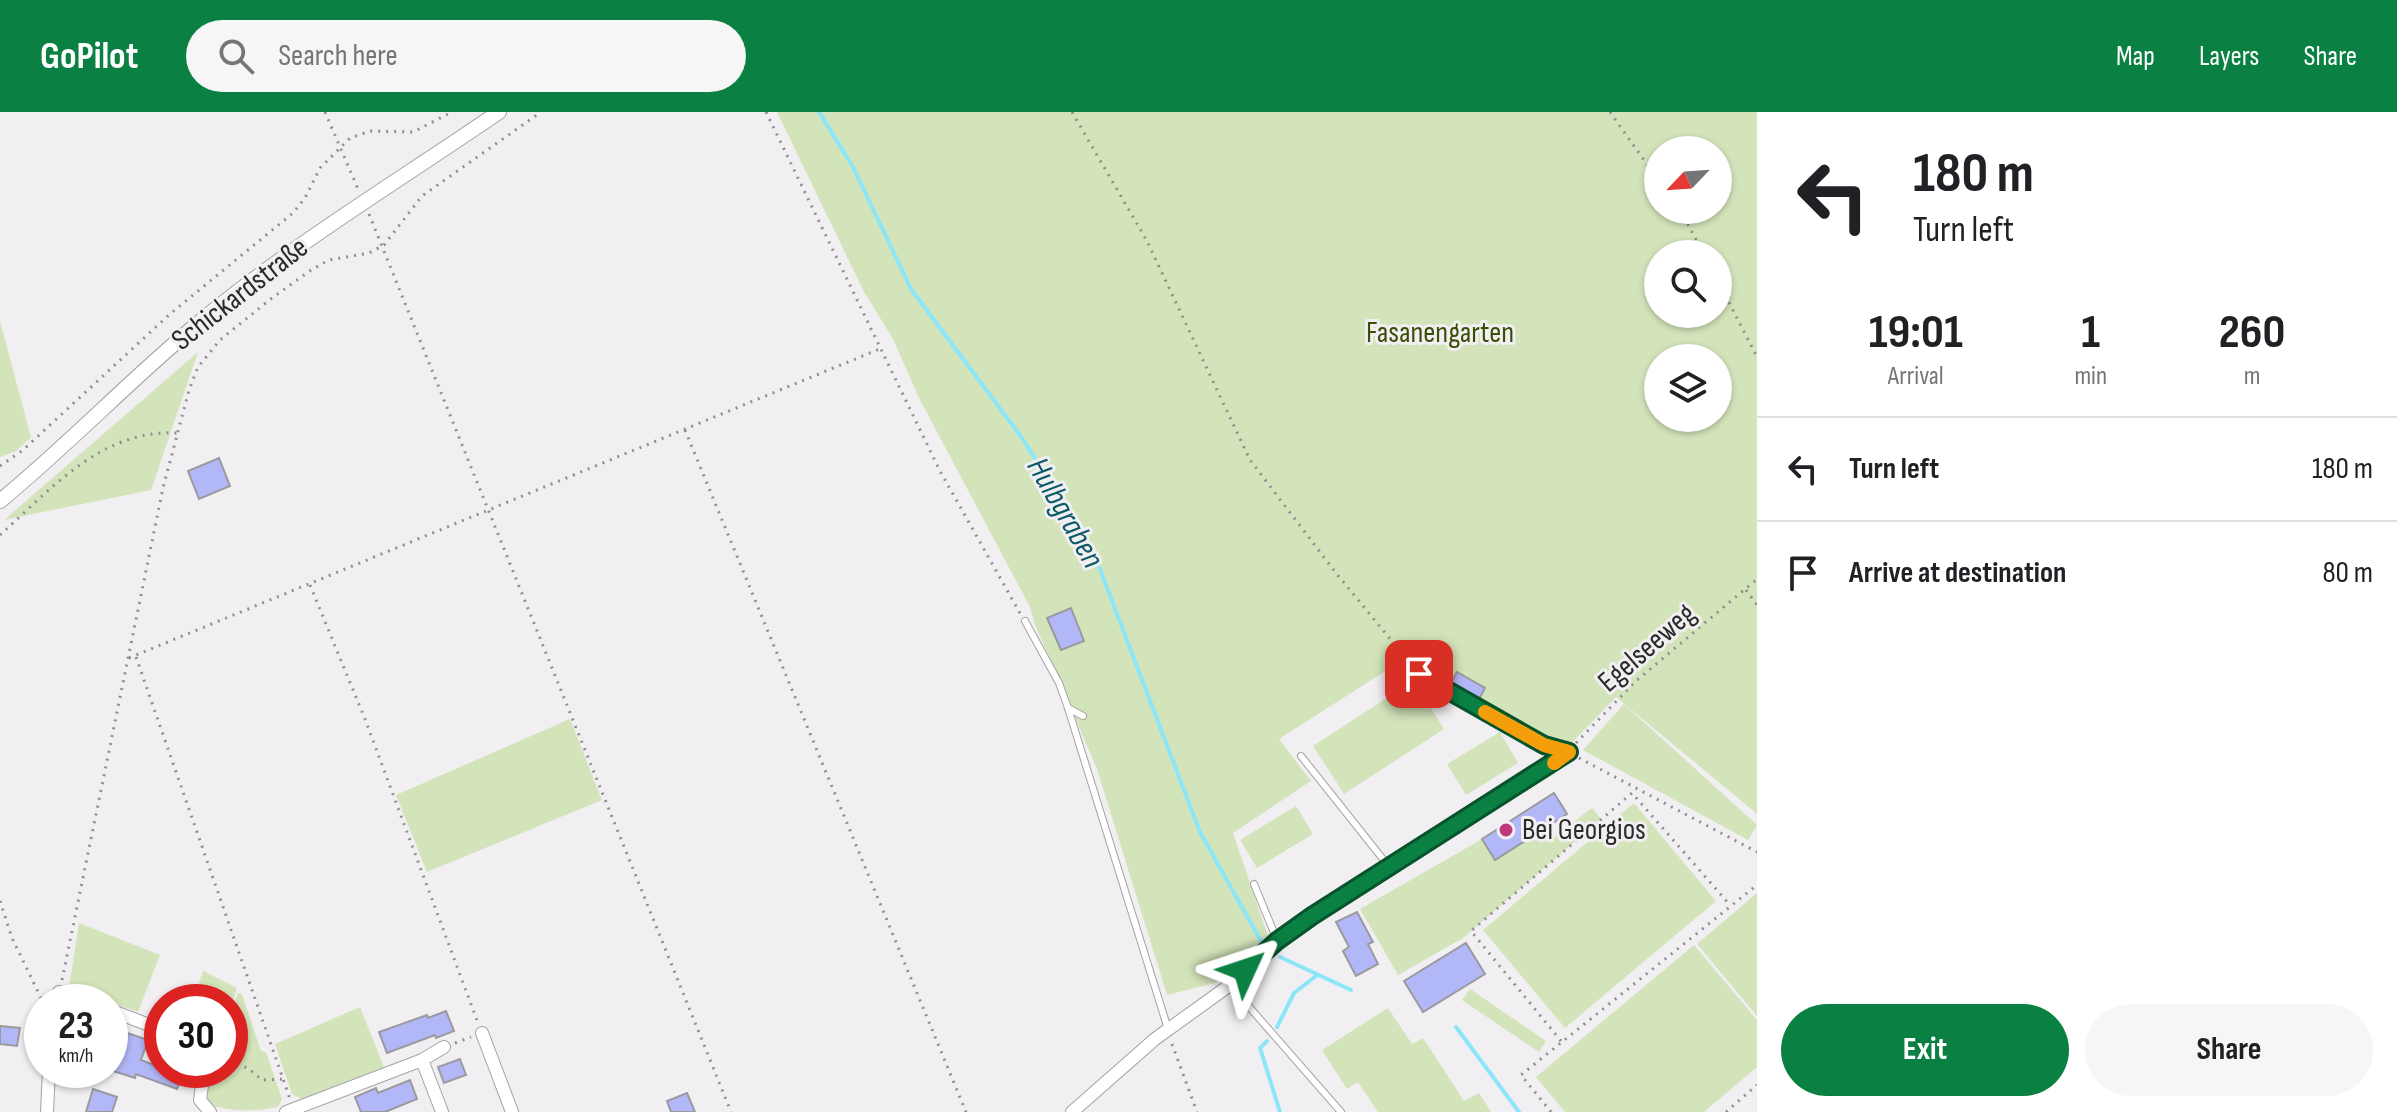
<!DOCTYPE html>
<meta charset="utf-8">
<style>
:root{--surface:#fff;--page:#f6f6f6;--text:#202124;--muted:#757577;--line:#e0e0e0;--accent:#0b8043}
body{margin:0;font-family:"Sofia Sans Condensed",sans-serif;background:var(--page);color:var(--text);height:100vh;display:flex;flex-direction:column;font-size:30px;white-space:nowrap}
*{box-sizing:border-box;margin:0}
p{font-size:26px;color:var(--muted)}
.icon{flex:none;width:44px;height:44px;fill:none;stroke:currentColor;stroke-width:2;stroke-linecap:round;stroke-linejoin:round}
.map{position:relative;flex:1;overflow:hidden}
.sheet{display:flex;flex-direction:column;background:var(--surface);width:640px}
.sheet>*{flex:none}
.guide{background:#fff;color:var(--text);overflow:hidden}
.needle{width:52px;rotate:245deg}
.buttons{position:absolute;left:1644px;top:24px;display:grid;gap:16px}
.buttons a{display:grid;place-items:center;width:88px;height:88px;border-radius:50%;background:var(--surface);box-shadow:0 2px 6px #0004;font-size:40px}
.speed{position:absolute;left:24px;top:872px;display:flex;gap:16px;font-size:40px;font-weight:700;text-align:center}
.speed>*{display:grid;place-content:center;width:104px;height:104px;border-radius:50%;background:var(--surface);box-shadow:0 2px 6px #0004;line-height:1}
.speed small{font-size:20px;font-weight:400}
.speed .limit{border:12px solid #d22;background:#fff;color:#111}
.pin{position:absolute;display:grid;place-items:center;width:68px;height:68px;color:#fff;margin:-34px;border-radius:16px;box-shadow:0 4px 12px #0006}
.me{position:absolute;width:88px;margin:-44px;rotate:48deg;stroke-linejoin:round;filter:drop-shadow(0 0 6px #0008)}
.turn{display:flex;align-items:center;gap:28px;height:168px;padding:0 24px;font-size:36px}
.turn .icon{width:104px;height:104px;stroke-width:2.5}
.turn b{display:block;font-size:56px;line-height:68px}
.eta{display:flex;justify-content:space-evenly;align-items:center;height:136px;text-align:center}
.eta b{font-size:48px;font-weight:700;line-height:56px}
.button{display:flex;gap:16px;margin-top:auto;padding:16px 24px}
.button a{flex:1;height:92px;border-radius:48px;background:var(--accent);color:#fff;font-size:32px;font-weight:700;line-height:92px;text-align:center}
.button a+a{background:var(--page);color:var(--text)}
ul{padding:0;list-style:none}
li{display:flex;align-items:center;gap:24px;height:104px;padding:0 24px;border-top:2px solid var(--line)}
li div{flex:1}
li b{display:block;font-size:30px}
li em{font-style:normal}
header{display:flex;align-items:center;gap:48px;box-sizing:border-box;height:112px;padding:0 40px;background:var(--accent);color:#fff}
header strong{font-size:38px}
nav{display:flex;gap:44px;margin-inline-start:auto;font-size:28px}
.search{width:560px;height:72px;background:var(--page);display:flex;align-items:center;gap:20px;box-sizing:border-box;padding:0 28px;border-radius:44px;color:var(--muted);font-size:30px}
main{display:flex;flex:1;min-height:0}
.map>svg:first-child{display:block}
.green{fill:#d3e4ba;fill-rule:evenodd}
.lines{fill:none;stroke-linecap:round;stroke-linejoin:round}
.stream{stroke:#8be6f9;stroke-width:4}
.building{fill:#b2b7f7;stroke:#9a9a9e;stroke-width:2}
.service-casing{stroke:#a4a2a5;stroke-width:8}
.minor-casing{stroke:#a4a2a5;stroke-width:14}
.tertiary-casing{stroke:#a4a2a5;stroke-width:16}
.path{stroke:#908e90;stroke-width:3;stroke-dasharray:2 6;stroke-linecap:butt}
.service{stroke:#fff;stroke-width:6}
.minor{stroke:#fff;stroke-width:12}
.tertiary{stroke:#fff;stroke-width:14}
.route-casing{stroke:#07532c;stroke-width:20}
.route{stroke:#0b8043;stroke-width:14}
.slow{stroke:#f59e0b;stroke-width:14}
.poi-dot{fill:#bf3879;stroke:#f2eff2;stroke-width:3}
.labels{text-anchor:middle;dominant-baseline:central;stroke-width:6;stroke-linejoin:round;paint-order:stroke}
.street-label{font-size:30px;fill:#2b2a2b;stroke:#f2eff2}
.park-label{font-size:30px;fill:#3a4f05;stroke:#f2eff2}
.poi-label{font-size:30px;fill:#2b2a2b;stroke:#f2eff2;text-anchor:start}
.water-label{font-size:32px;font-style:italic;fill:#0a5a68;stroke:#f2eff2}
</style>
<header>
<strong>GoPilot</strong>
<div class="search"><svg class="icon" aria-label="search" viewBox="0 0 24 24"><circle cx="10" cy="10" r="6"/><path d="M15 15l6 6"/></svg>Search here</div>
<nav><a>Map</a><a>Layers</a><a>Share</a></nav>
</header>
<main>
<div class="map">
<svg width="1757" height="1000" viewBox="0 0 1757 1000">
<rect width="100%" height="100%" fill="#f2eff2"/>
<!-- green -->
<g class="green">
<path d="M777,0H1757V702L1616,585L1566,637L1409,544L1279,627L1311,669L1233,721L1269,827L1215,871L1167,883L1097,657L1035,513L1030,495L919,286L893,227L864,180ZM1658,38H1718V98H1658ZM1658,142H1718V202H1658ZM1658,246H1718V306H1658Z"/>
<path d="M0,209L31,325L16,339L0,345Z"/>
<path d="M198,240L151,378L4,408Z"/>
<path d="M1413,569L1444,617L1344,682L1313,634Z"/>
<path d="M1624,592L1757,713L1748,728L1583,638Z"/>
<path d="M570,607L602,688L427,760L396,683Z"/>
<path d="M1500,620L1518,651L1466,683L1447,652Z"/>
<path d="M1634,691L1716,789L1565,916L1483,818Z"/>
<path d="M1296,694L1313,722L1257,756L1240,728Z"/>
<path d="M1592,696L1601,707L1463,826L1398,863L1360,797L1482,727L1495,747L1536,722L1550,728Z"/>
<path d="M1757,781V904L1697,832Z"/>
<path d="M79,811L160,843L138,900L69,875Z"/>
<path d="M1694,833L1757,908V955L1704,1000H1565L1536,965Z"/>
<path d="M203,859L237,876L230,897V890H193Z"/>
<path d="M1470,877L1546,929L1539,940L1462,888Z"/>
<path d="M238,881L242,882L261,939L266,940L282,987L278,995C254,1000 231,1000 207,992L204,984L212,958H230V905Z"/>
<path d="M360,895L384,955L302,987L292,982L275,932Z"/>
<path d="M1388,896L1412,932L1423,926L1464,989L1479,981L1491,1000H1378L1358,970L1347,977L1322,938Z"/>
</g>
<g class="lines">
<!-- stream -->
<g class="stream">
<path d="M819,0L853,55L911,177L1022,326L1093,439L1200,720L1261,829"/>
<path d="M1280,845L1351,878"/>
<path d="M1277,915L1294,881L1316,864"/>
<path d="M1456,915L1519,1000"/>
<path d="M1267,929L1260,936L1280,1000"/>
</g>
</g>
<!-- building -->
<g class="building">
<path d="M219,346L230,374L199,387L188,359Z"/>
<path d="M1071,496L1084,529L1061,538L1047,506Z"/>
<path d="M1457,560L1485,576L1478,589L1450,573Z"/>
<path d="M1554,681L1567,702L1495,748L1482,727Z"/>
<path d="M1357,800L1373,830L1368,832L1378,852L1356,864L1343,839L1349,835L1336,810Z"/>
<path d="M1466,831L1485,862L1423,900L1404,869Z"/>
<path d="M446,899L454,919L436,926L435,923L387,941L379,920L427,903L428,906Z"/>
<path d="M0,914L20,916L17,934L0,932Z"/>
<path d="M121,919L148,928L141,948L182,964L177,977L136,962L135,966L110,958Z"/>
<path d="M460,947L466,963L444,971L438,955Z"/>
<path d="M410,968L417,987L385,1000H361L355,985L376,976L378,981Z"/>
<path d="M93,977L117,985L112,1000H86Z"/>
<path d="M687,981L695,1000H671L667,989Z"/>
</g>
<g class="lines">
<defs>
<g id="service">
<path d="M1025,509L1059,571L1068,596L1168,917"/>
<path d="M1419,562L1544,633L1569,640"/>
<path d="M1068,596L1083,604"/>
<path d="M1301,644L1390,756"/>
<path d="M1254,772L1277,828"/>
<path d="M1230,873L1341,1000"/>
</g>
<g id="minor">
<path d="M56,890L59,880L88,890"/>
<path d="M110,898L162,918"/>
<path d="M482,921L512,1000"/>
<path d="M422,948L442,1000"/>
<path d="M204,958L200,988L210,1000"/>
<path d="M47,1000L49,958"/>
<path d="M286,1000L422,948L444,935"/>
<path d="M1072,1000L1155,927L1230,873L1277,829L1312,804L1569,640"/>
</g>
<path id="tertiary" d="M0,389C68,333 128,270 195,214C290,134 397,70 499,0"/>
</defs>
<!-- service casing -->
<use href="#service" class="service-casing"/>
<!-- minor casing -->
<use href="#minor" class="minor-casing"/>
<!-- tertiary casing -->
<use href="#tertiary" class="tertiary-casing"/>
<!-- path -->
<g class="path">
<path d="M325,0L358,77"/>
<path d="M766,0L940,359L1021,503"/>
<path d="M1072,0L1147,129L1250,348L1336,461L1414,556"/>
<path d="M1610,0L1658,68"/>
<path d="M1680,98L1704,142"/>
<path d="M369,102L731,1000"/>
<path d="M1718,169L1757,245"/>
<path d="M685,318L966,1000"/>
<path d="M0,354L23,338L170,202L293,101L305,86L320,56L350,26L370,19L413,20L452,0"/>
<path d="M0,423C51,377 102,317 177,321"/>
<path d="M310,473L365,607L478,911"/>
<path d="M1746,478L1757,493"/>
<path d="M136,545L290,987"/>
<path d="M129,546L882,236"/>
<path d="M1576,631L1636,569L1757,467"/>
<path d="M1579,646L1757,740"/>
<path d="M0,789L12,826L43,890"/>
<path d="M62,868L163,376L189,278L198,255L220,228L272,186L311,158L329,148L369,141L384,133L422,84L541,0"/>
<path d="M1561,929L1471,819L1632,681L1730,793"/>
<path d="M455,931L471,925"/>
<path d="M1172,932L1197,1000"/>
<path d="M230,948L249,957L262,968L283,967"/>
<path d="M1551,1000L1521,963L1757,773"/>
<path d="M1726,1000L1757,973"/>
</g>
<!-- service -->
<use href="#service" class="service"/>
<!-- minor -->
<use href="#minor" class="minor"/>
<!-- tertiary -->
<use href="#tertiary" class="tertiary"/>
</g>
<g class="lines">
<defs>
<path id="route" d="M1245,858L1277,829L1312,804L1569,640L1544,633L1419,562"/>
</defs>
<!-- route casing -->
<use href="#route" class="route-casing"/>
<!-- route -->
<use href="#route" class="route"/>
<!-- slow -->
<path class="slow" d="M1485,600L1544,633L1569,640L1554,651"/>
</g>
<!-- markers -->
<circle class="poi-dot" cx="1506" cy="718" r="8"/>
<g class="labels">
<!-- street labels -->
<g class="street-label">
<text transform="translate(240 182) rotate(-38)">Schickardstraße</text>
<text transform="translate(1647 536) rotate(-41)">Egelseeweg</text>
</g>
<!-- park labels -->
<g class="park-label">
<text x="1440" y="221">Fasanengarten</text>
</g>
<!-- poi labels -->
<g class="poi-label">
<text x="1522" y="718">Bei Georgios</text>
</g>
<!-- water labels -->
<g class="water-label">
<text transform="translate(1065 401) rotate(60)">Hulbgraben</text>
</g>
</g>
</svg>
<div class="buttons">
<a><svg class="needle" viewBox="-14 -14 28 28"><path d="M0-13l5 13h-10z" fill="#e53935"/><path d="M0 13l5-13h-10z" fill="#757577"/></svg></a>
<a><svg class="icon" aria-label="search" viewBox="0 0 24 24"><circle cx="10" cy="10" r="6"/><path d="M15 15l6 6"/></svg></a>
<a><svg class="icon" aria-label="layers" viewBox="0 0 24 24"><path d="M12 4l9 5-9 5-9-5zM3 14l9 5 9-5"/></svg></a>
</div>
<div class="speed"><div>23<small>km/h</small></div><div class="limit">30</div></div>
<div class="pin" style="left:1419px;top:562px;background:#d93025"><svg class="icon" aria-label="arrive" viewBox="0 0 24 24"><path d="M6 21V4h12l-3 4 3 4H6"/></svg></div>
<svg class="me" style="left:1245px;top:858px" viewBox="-20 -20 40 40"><path d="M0-17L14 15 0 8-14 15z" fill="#0b8043" stroke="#fff" stroke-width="4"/></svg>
</div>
<section class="sheet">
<div class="guide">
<div class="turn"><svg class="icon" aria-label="left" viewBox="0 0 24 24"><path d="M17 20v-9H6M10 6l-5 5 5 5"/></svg><div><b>180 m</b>Turn left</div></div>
</div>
<div class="eta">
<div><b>19:01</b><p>Arrival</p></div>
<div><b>1</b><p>min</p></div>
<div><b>260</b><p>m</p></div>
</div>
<ul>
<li><svg class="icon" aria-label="left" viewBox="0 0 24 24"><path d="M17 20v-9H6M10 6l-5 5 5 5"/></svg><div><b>Turn left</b></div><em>180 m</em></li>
<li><svg class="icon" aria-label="arrive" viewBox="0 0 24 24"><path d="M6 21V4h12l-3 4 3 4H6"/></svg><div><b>Arrive at destination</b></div><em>80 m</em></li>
</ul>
<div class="button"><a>Exit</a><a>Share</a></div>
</section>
</main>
